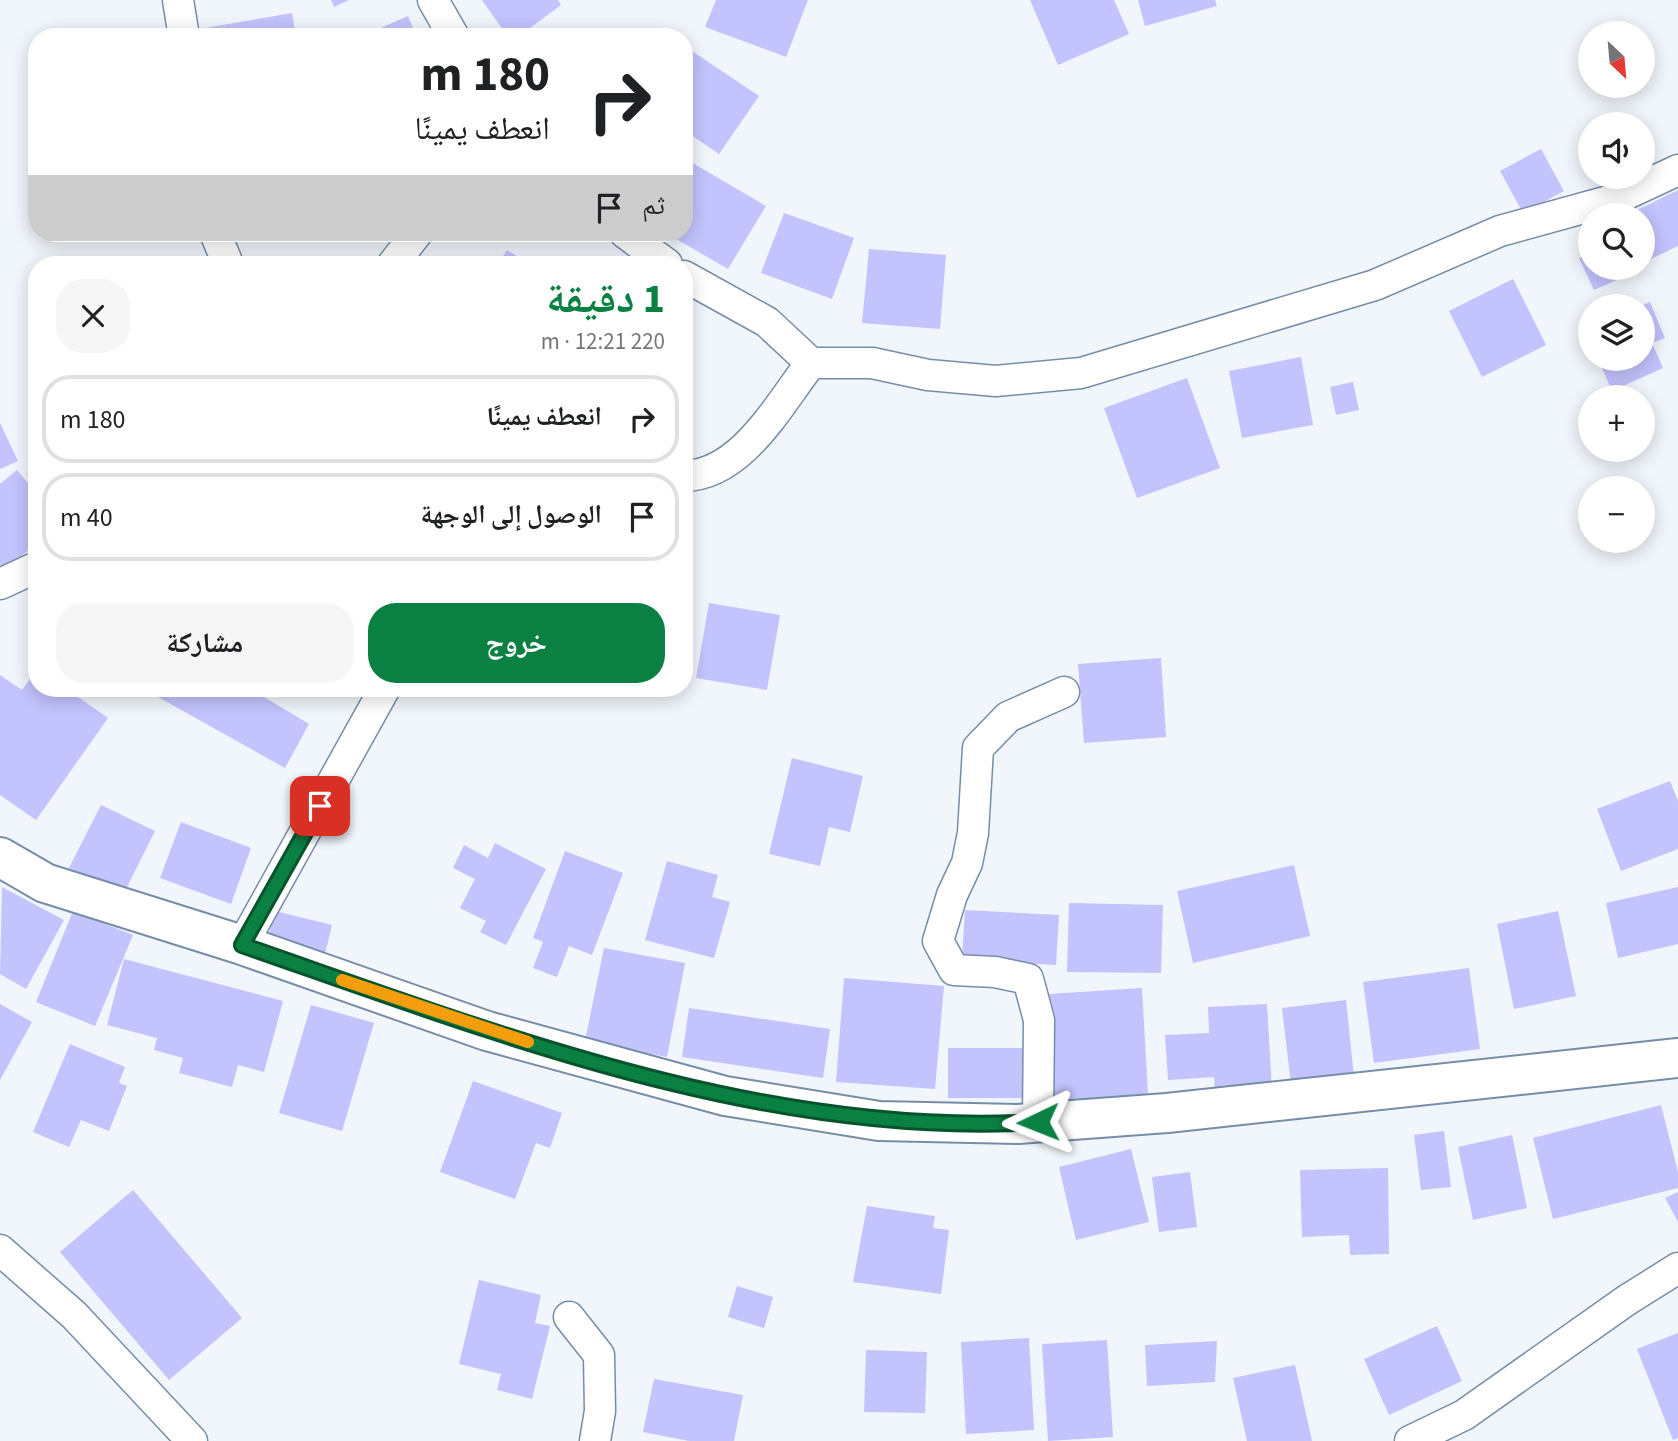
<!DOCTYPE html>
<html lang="ar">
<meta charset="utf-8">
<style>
:root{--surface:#fff;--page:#f6f6f6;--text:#202124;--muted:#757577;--line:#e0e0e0;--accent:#0b8043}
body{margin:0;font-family:"Source Sans 3","Noto Naskh Arabic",sans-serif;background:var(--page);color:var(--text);direction:rtl;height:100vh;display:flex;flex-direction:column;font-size:26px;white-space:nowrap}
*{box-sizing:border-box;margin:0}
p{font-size:23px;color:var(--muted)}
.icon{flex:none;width:38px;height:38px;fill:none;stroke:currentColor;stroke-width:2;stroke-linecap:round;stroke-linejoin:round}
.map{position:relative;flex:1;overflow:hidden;direction:ltr}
.side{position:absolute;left:28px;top:256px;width:665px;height:441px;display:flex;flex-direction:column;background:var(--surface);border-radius:28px;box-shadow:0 4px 18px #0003;direction:rtl}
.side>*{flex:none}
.hud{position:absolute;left:28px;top:28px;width:665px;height:214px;border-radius:28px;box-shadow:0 4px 18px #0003;direction:rtl;background:#fff;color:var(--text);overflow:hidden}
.needle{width:46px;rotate:154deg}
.buttons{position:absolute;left:1578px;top:21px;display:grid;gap:14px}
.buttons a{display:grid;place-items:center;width:77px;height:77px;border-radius:50%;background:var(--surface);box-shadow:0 4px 18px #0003;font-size:35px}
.pin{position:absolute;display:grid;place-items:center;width:60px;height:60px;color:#fff;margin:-30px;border-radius:14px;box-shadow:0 4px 10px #0006}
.me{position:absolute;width:77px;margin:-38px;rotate:268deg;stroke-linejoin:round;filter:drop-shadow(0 0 5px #0008)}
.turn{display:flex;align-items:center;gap:24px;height:147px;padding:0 28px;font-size:32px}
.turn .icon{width:91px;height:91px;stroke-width:2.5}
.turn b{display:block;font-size:49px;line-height:60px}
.then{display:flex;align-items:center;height:66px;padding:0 28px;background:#0003;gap:14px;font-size:26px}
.round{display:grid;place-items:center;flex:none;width:74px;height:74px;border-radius:28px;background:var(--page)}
.head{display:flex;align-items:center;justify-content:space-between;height:119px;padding:0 28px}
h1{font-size:42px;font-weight:700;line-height:52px;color:var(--accent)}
.cta{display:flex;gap:14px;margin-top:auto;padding:14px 28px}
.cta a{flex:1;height:80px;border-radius:28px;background:var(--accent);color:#fff;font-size:28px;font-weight:700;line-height:80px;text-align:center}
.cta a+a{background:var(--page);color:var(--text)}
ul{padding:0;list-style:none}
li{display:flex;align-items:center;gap:21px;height:88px;margin:0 14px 10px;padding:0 14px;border:4px solid var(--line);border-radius:28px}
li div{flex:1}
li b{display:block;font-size:26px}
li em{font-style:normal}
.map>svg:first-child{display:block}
.building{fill:#c3c3fd}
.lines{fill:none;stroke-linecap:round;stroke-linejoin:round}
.street-casing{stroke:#768da8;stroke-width:33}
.secondary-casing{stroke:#768da8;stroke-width:42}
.street{stroke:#fff;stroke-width:30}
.secondary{stroke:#fff;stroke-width:38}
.route-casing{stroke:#07532c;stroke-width:18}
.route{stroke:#0b8043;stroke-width:12}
.slow{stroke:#f59e0b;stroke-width:12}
</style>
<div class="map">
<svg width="1678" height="1441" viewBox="0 0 1678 1441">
<rect width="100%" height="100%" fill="#f1f6fc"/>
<!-- building -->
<g class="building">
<path d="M331,0H349L334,7Z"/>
<path d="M482,0H558L561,5L518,37H508Z"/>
<path d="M716,0H808L786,57L705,27Z"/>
<path d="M1030,0H1114L1129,34L1058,65Z"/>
<path d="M1138,0H1215L1217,6L1145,26Z"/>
<path d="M292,13L296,37H206L205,28Z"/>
<path d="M408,16L417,37H360Z"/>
<path d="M686,47L759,96L719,154L684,130Z"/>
<path d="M1541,149L1564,191L1523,213L1500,171Z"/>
<path d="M684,158L766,206L728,269L666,233H684Z"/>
<path d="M1678,190V246L1649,260L1643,250V215H1627Z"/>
<path d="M784,213L854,238L832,299L761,273Z"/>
<path d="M869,249L946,255L940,329L862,323Z"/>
<path d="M507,250L529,264H498Z"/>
<path d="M1591,253V268H1614L1619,279L1594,290L1579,258Z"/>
<path d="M1513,279L1546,345L1482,377L1449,311Z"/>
<path d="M1650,302L1665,338L1652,343L1663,368L1612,391L1598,359H1643V305Z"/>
<path d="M1301,357L1313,425L1242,438L1229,371Z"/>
<path d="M1187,378L1220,468L1137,498L1104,408Z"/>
<path d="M1353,382L1359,410L1336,415L1330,387Z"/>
<path d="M0,423L18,461L0,469Z"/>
<path d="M17,470L37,494V543L5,570L0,564V484Z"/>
<path d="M709,603L780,615L767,690L696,678Z"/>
<path d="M1161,658L1166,737L1084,743L1078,664Z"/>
<path d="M37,669V688H65L108,718L36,820L0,795V675L22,690Z"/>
<path d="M142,688H249L309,724L285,768Z"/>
<path d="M792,758L863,776L850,832L829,827L820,866L769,854Z"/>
<path d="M1670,781L1678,801V849L1621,871L1597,809Z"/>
<path d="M101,805L155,831L123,895L69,868Z"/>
<path d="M181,822L251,848L231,904L160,878Z"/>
<path d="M495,843L546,869L506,945L480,932L486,921L460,908L475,879L453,868L464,845L488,858Z"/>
<path d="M565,851L623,873L592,955L569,946L557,977L533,968L543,942L533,938Z"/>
<path d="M667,861L718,875L712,897L730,902L714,958L645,940Z"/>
<path d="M1294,865L1310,936L1193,963L1177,891Z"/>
<path d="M2,887L64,920L26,989L0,974Z"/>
<path d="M1678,887V944L1618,958L1606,903Z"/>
<path d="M1069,903L1163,905L1161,973L1067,972Z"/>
<path d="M965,910L1059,915L1056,965L962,960Z"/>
<path d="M73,911L133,935L95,1026L36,1002Z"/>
<path d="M275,911L332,925L325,954L267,941Z"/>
<path d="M1558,911L1576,996L1514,1009L1497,924Z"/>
<path d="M604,948L685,963L667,1057L585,1041Z"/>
<path d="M124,959L283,1001L264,1072L238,1065L232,1087L179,1073L183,1058L154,1050L157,1038L107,1025Z"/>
<path d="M1469,968L1480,1049L1374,1063L1363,982Z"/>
<path d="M844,978L944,986L935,1089L836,1082Z"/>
<path d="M1142,988L1148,1095L1055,1101L1049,994Z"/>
<path d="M1346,1000L1354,1077L1291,1084L1282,1008Z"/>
<path d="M0,1004L32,1022L0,1080Z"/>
<path d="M1267,1004L1272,1090L1215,1093L1214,1077L1168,1080L1165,1035L1209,1033L1208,1007Z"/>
<path d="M311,1005L374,1023L342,1131L279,1113Z"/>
<path d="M689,1008L830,1029L823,1078L682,1057Z"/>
<path d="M70,1044L125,1067L119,1083L127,1086L109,1131L81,1120L69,1147L33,1132Z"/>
<rect x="948" y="1048" width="78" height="50"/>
<path d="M473,1081L562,1113L550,1148L536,1143L515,1199L440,1172Z"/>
<path d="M1661,1105L1678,1172V1188L1553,1219L1533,1138Z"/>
<path d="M1444,1131L1451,1187L1421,1190L1414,1135Z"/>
<path d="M1512,1135L1527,1208L1473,1220L1458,1147Z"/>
<path d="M1131,1149L1149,1222L1076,1240L1059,1167Z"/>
<path d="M1388,1168L1389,1254L1350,1255L1349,1235L1302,1237L1300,1170Z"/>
<path d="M1190,1172L1197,1227L1159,1232L1152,1177Z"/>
<path d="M133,1190L242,1318L169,1380L60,1252Z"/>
<path d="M1678,1192V1222L1665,1198Z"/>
<path d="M867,1206L935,1216L933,1228L949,1230L941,1294L853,1282Z"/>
<path d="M479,1280L541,1295L535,1323L550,1326L532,1399L497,1390L501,1374L459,1364Z"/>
<path d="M737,1286L773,1297L764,1328L728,1317Z"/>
<path d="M1437,1326L1462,1381L1389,1415L1364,1359Z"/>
<path d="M1678,1333V1438L1673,1440L1637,1349Z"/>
<path d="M1029,1338L1034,1430L966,1434L961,1342Z"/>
<path d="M1107,1340L1113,1437L1048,1441L1042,1344Z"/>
<path d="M1217,1341L1215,1382L1147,1386L1145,1345Z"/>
<path d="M866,1350L927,1352L925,1413L864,1412Z"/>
<path d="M1295,1365L1312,1441H1247L1233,1378Z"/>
<path d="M654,1379L743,1395L734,1441H689L643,1432Z"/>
</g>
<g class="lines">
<defs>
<g id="street">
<path d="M178,0L184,37"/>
<path d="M433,0L454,37"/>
<path d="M215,233L228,264"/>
<path d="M625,233L667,264"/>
<path d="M393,264L417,233"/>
<path d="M684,276L767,322L811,363H872L928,375L996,381L1081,373L1375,285L1500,231L1616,199L1678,170"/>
<path d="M684,476C742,475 779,404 811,363"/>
<path d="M0,584L37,567"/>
<path d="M242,945L385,688"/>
<path d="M1038,1122L1039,1020L1028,979L995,972L954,970L938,941L952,895L967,863L973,833L978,748L1008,717L1064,692"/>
<path d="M0,1250L74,1315L192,1441"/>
<path d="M569,1317L599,1355L600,1411L595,1441"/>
<path d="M1410,1441L1464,1415L1627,1300L1678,1268"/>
</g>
<path id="secondary" d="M0,857L45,883L242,945L487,1031L725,1096L879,1121L1018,1124L1167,1113L1678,1058"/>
</defs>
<!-- street casing -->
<use href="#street" class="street-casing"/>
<!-- secondary casing -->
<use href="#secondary" class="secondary-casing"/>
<!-- street -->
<use href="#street" class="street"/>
<!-- secondary -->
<use href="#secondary" class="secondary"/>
</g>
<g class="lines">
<defs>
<path id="route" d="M320,806L242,945C495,1033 766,1139 1038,1122"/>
</defs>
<!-- route casing -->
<use href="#route" class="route-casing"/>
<!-- route -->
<use href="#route" class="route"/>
<!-- slow -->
<path class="slow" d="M342,980L528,1042"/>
</g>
</svg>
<div class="buttons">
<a><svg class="needle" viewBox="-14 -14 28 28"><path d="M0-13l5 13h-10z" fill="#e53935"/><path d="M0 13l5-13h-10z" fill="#757577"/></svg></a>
<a><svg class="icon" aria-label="sound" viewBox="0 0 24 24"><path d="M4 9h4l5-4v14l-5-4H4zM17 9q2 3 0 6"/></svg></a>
<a><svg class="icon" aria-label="search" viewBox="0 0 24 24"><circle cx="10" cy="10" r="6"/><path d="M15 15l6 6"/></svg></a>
<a><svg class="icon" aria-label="layers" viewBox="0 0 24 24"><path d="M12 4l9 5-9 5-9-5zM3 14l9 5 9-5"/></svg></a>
<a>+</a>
<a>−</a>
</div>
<div class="pin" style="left:320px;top:806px;background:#d93025"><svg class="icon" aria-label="arrive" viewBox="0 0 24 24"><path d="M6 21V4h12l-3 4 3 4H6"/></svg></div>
<svg class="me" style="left:1038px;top:1122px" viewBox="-20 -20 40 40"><path d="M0-17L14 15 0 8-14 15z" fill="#0b8043" stroke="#fff" stroke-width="4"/></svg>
<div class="hud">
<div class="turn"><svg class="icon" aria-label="right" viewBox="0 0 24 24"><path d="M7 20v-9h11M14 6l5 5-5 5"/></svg><div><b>180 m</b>انعطف يمينًا</div></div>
<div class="then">ثم<svg class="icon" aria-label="arrive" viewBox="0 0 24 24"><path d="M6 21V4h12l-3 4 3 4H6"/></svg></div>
</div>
<section class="side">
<div class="head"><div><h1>1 دقيقة</h1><p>220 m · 12:21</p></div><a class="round"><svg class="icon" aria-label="close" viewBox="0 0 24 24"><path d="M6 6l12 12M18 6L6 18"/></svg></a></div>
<ul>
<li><svg class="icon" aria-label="right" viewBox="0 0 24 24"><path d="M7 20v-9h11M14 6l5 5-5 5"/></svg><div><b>انعطف يمينًا</b></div><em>180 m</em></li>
<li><svg class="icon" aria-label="arrive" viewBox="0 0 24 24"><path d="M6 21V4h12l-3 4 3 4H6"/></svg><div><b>الوصول إلى الوجهة</b></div><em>40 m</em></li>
</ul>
<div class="cta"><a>خروج</a><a>مشاركة</a></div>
</section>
</div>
